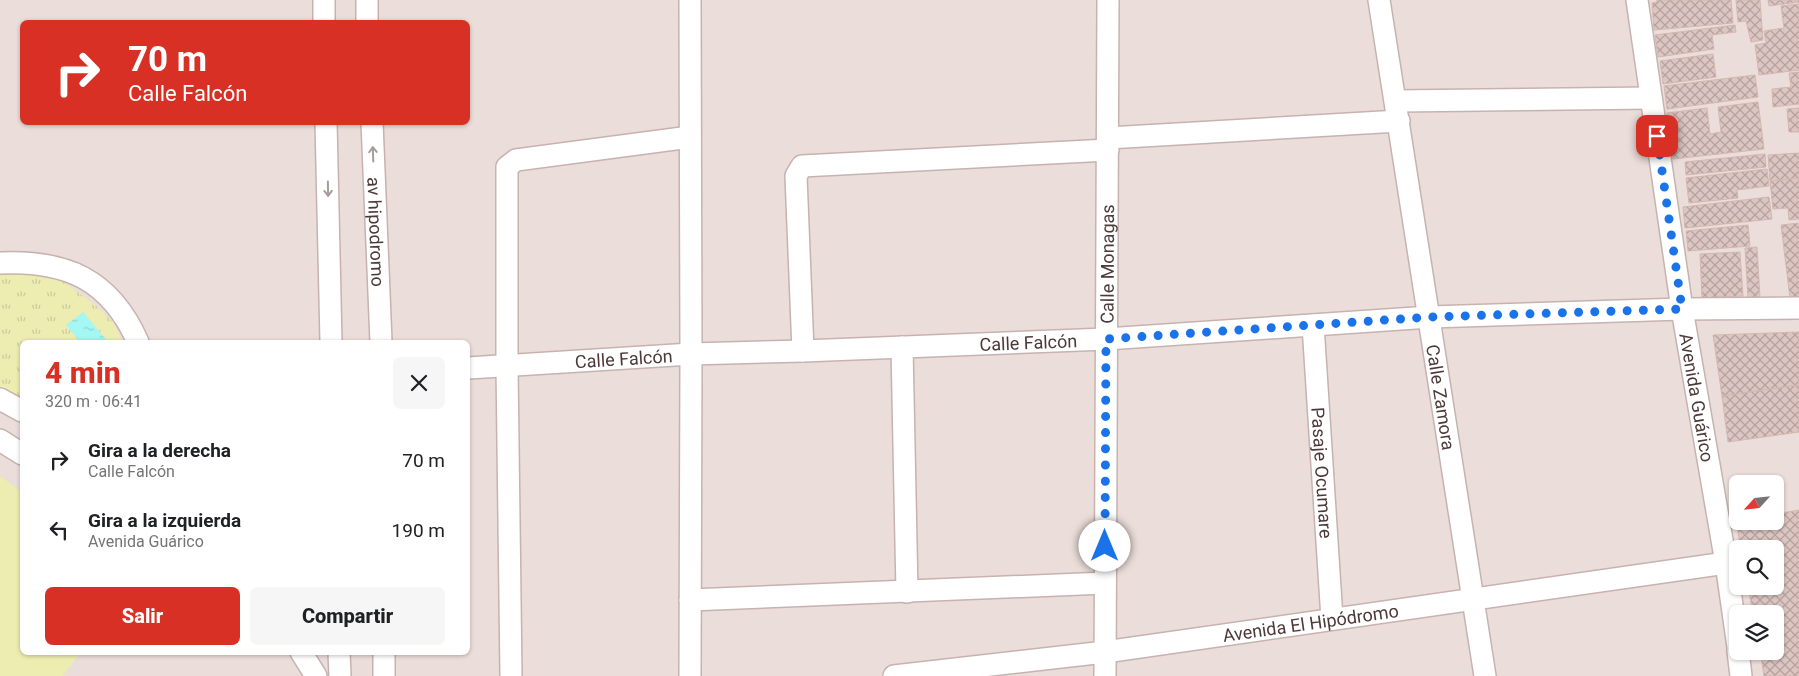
<!DOCTYPE html>
<html lang="es">
<meta charset="utf-8">
<style>
:root{--surface:#fff;--page:#f6f6f6;--text:#202124;--muted:#757577;--accent:#d93025}
body{margin:0;font-family:Roboto,sans-serif;background:var(--page);color:var(--text);height:100vh;display:flex;flex-direction:column;font-size:19px;white-space:nowrap}
*{box-sizing:border-box;margin:0}
p{font-size:16px;color:var(--muted)}
.icon{flex:none;width:28px;height:28px;fill:none;stroke:currentColor;stroke-width:2;stroke-linecap:round;stroke-linejoin:round}
.map{position:relative;flex:1;overflow:hidden}
.drawer{position:absolute;left:20px;top:340px;width:450px;height:315px;display:flex;flex-direction:column;background:var(--surface);border-radius:8px;box-shadow:0 1px 4px #0004}
.drawer>*{flex:none}
.top-card{position:absolute;left:20px;top:20px;width:450px;height:105px;border-radius:8px;box-shadow:0 1px 4px #0004;background:#d93025;color:#fff;overflow:hidden}
.needle{width:32px;rotate:243deg}
.tools{position:absolute;left:1729px;top:475px;display:grid;gap:10px}
.tools a{display:grid;place-items:center;width:55px;height:55px;border-radius:8px;background:var(--surface);box-shadow:0 1px 4px #0004;font-size:25px}
.pin{position:absolute;display:grid;place-items:center;width:42px;height:42px;color:#fff;margin:-21px;border-radius:10px;box-shadow:0 2px 8px #0006}
.me{position:absolute;width:55px;margin:-28px;rotate:0deg;stroke-linejoin:round;filter:drop-shadow(0 0 4px #0008)}
.turn{display:flex;align-items:center;gap:18px;height:105px;padding:0 25px;font-size:22px}
.turn .icon{width:65px;height:65px;stroke-width:2.5}
.turn b{display:block;font-size:35px;line-height:42px}
.round{display:grid;place-items:center;flex:none;width:52px;height:52px;border-radius:8px;background:var(--page)}
.head{display:flex;align-items:center;justify-content:space-between;height:85px;padding:0 25px}
h1{font-size:30px;font-weight:800;line-height:38px;color:var(--accent)}
.cta{display:flex;gap:10px;margin-top:auto;padding:10px 25px}
.cta a{flex:1;height:58px;border-radius:8px;background:var(--accent);color:#fff;font-size:20px;font-weight:800;line-height:58px;text-align:center}
.cta a+a{background:var(--page);color:var(--text)}
ul{padding:0;list-style:none}
li{display:flex;align-items:center;gap:15px;height:70px;padding:0 25px}
li div{flex:1}
li b{display:block;font-size:19px}
li em{font-style:normal}
.map>svg:first-child{display:block}
.residential{fill:#ebddd9;fill-rule:evenodd}
.grass{fill:#edecb1}
.park{fill:url(#park-tufts)}
.water{fill:url(#water-ripples)}
.building{fill:url(#building-cross-hatch);stroke:#d5b7b2}
.lines{fill:none;stroke-linecap:round;stroke-linejoin:round}
.minor-casing{stroke:#c6b3af;stroke-width:24}
.minor{stroke:#fff;stroke-width:21}
.oneway{stroke:#a69c9c}
.route{stroke:#1a73e8;stroke-width:9;stroke-dasharray:0 16.2}
.labels{text-anchor:middle;dominant-baseline:central;stroke-width:4.5;stroke-linejoin:round;paint-order:stroke}
.street-label{font-size:18px;fill:#4c3a38;stroke:#fff}
</style>
<div class="map">
<svg width="1799" height="676" viewBox="0 0 1799 676">
<defs>
<pattern id="park-tufts" width="24" height="20" patternUnits="userSpaceOnUse" patternTransform="scale(1.25)"><rect width="24" height="20" fill="#edecb1"/><path d="M3 7l-1-3M5 7V3M7 7l1-3M15 17l-1-3M17 17v-4M19 17l1-3" fill="none" stroke="#cdcb99"/></pattern>
<pattern id="water-ripples" width="26" height="14" patternUnits="userSpaceOnUse" patternTransform="scale(1.25)"><rect width="26" height="14" fill="#a4f7f2"/><path d="M2 4q2-2 4 0t4 0M15 11q2-2 4 0t4 0" fill="none" stroke="#8fd4d0"/></pattern>
<pattern id="building-cross-hatch" width="8" height="8" patternUnits="userSpaceOnUse" patternTransform="scale(1.25)"><rect width="8" height="8" fill="#dcc6c2"/><path d="M0 0l8 8M0 8l8-8" fill="none" stroke="#b5a29f"/></pattern>
</defs>
<rect width="100%" height="100%" fill="#f7eeeb"/>
<!-- residential -->
<path class="residential" d="M0,0H1799V676H0ZM22,22H468V122H22ZM22,342H468V652H22ZM1738,484H1775V521H1738ZM1738,549H1775V586H1738ZM1738,614H1775V651H1738Z"/>
<!-- grass -->
<path class="grass" d="M0,476L22,492V652L80,653L63,676H0Z"/>
<!-- park -->
<path class="park" d="M0,268L41,273L65,283L94,304L114,323L122,342H22V400L0,388Z"/>
<!-- water -->
<path class="water" d="M83,312L108,342H80L66,325Z"/>
<!-- building -->
<g class="building">
<path d="M1657,0H1731L1733,23L1654,30L1652,3L1657,2Z"/>
<path d="M1736,0H1760L1763,40L1751,42L1746,21L1738,22Z"/>
<path d="M1768,0H1799V2L1769,6Z"/>
<path d="M1799,4V70L1759,75L1755,45L1766,43L1764,31L1784,28L1781,6Z"/>
<path d="M1735,25L1736,32L1712,35L1714,49L1658,57L1655,35Z"/>
<path d="M1713,54L1716,77L1663,84L1660,61Z"/>
<path d="M1799,72V104L1773,107L1772,89L1791,87L1789,73Z"/>
<path d="M1755,75L1758,97L1667,109L1664,86Z"/>
<path d="M1758,102L1764,149L1673,159L1667,113L1707,108L1710,134L1721,132L1718,107Z"/>
<path d="M1799,108V132H1789L1787,109Z"/>
<path d="M1799,153V178L1770,181L1768,155Z"/>
<path d="M1765,154L1766,167L1686,175L1685,162Z"/>
<path d="M1767,169L1769,186L1737,190L1738,198L1689,203L1686,178Z"/>
<path d="M1799,178V219L1789,220L1788,208L1773,209L1770,181Z"/>
<path d="M1769,197L1772,219L1685,228L1683,207Z"/>
<path d="M1799,223V297L1790,298L1781,225Z"/>
<path d="M1748,225L1750,246L1688,251L1686,231Z"/>
<path d="M1757,247L1760,297L1748,298L1745,248Z"/>
<path d="M1740,252L1743,296L1702,298L1700,254Z"/>
<path d="M1799,332V385L1722,396L1713,335Z"/>
<path d="M1799,385V432L1728,442L1722,396Z"/>
<path d="M1799,510V676H1764L1760,651H1775V614H1753L1748,586H1775V549H1741L1736,521H1775V514Z"/>
</g>
<g class="lines">
<defs>
<g id="minor">
<path d="M324,0V22"/>
<path d="M367,0V22"/>
<path d="M690,0L691,354L690,676"/>
<path id="s1" d="M1379,0L1485,676"/>
<path id="s2" d="M1637,0L1682,309L1726,563L1738,647"/>
<path d="M1396,101L1651,98"/>
<path d="M326,122L331,342"/>
<path id="s3" d="M372,122L381,342"/>
<path d="M1108,138L1399,121"/>
<path d="M0,263C66,260 110,279 138,342"/>
<path id="s4" d="M1313,325L1332,619"/>
<path d="M902,347L907,592"/>
<path d="M803,351L796,176L802,166L1108,150"/>
<path id="s5" d="M468,368L691,354L803,351L1106,339L1430,317L1682,309L1799,308"/>
<path d="M0,399L22,411"/>
<path d="M0,440L22,454"/>
<path d="M690,600L1105,583"/>
<path d="M1738,651L1741,676"/>
<path d="M301,652L316,676"/>
<path d="M339,652L340,676"/>
<path d="M384,652V676"/>
<path d="M511,676L507,366V167L516,160L690,137"/>
<path id="s6" d="M894,676L1105,652L1726,563"/>
<path id="s7" d="M1105,676L1108,0"/>
</g>
</defs>
<!-- minor casing -->
<use href="#minor" class="minor-casing"/>
<!-- minor -->
<use href="#minor" class="minor"/>
</g>
<!-- one-way arrows -->
<defs><path id="oneway-shaft" d="M-6 0H5M1.5-3L5.5 0L1.5 3" fill="none" stroke-width="1.6" stroke-linecap="round" stroke-linejoin="round" transform="scale(1.25)"/></defs>
<g class="oneway">
<use href="#oneway-shaft" transform="translate(373 154) rotate(-92)"/>
<use href="#oneway-shaft" transform="translate(328 189) rotate(89)"/>
</g>
<g class="lines">
<!-- route -->
<path class="route" d="M1105,546L1106,339L1430,317L1682,309L1657,136"/>
</g>
<g class="labels">
<!-- street labels -->
<g class="street-label">
<text stroke="none"><textPath href="#s3" startOffset="110">av hipodromo</textPath></text>
<text stroke="none"><textPath href="#s7" startOffset="412">Calle Monagas</textPath></text>
<text stroke="none"><textPath href="#s5" startOffset="561">Calle Falcón</textPath></text>
<text stroke="none"><textPath href="#s5" startOffset="156">Calle Falcón</textPath></text>
<text stroke="none"><textPath href="#s1" startOffset="402">Calle Zamora</textPath></text>
<text stroke="none"><textPath href="#s2" startOffset="402">Avenida Guárico</textPath></text>
<text stroke="none"><textPath href="#s4" startOffset="148">Pasaje Ocumare</textPath></text>
<text stroke="none"><textPath href="#s6" startOffset="420">Avenida El Hipódromo</textPath></text>
</g>
</g>
</svg>
<div class="tools">
<a><svg class="needle" viewBox="-14 -14 28 28"><path d="M0-13l5 13h-10z" fill="#e53935"/><path d="M0 13l5-13h-10z" fill="#757577"/></svg></a>
<a><svg class="icon" aria-label="search" viewBox="0 0 24 24"><circle cx="10" cy="10" r="6"/><path d="M15 15l6 6"/></svg></a>
<a><svg class="icon" aria-label="layers" viewBox="0 0 24 24"><path d="M12 4l9 5-9 5-9-5zM3 14l9 5 9-5"/></svg></a>
</div>
<div class="pin" style="left:1657px;top:136px;background:#d93025"><svg class="icon" aria-label="arrive" viewBox="0 0 24 24"><path d="M6 21V4h12l-3 4 3 4H6"/></svg></div>
<svg class="me" style="left:1105px;top:546px" viewBox="-20 -20 40 40"><circle r="19" fill="#fff"/><path d="M0-13L10 11 0 6-10 11z" fill="#1a73e8"/></svg>
<div class="top-card">
<div class="turn"><svg class="icon" aria-label="right" viewBox="0 0 24 24"><path d="M7 20v-9h11M14 6l5 5-5 5"/></svg><div><b>70 m</b>Calle Falcón</div></div>
</div>
<section class="drawer">
<div class="head"><div><h1>4 min</h1><p>320 m · 06:41</p></div><a class="round"><svg class="icon" aria-label="close" viewBox="0 0 24 24"><path d="M6 6l12 12M18 6L6 18"/></svg></a></div>
<ul>
<li><svg class="icon" aria-label="right" viewBox="0 0 24 24"><path d="M7 20v-9h11M14 6l5 5-5 5"/></svg><div><b>Gira a la derecha</b><p>Calle Falcón</p></div><em>70 m</em></li>
<li><svg class="icon" aria-label="left" viewBox="0 0 24 24"><path d="M17 20v-9H6M10 6l-5 5 5 5"/></svg><div><b>Gira a la izquierda</b><p>Avenida Guárico</p></div><em>190 m</em></li>
</ul>
<div class="cta"><a>Salir</a><a>Compartir</a></div>
</section>
</div>
